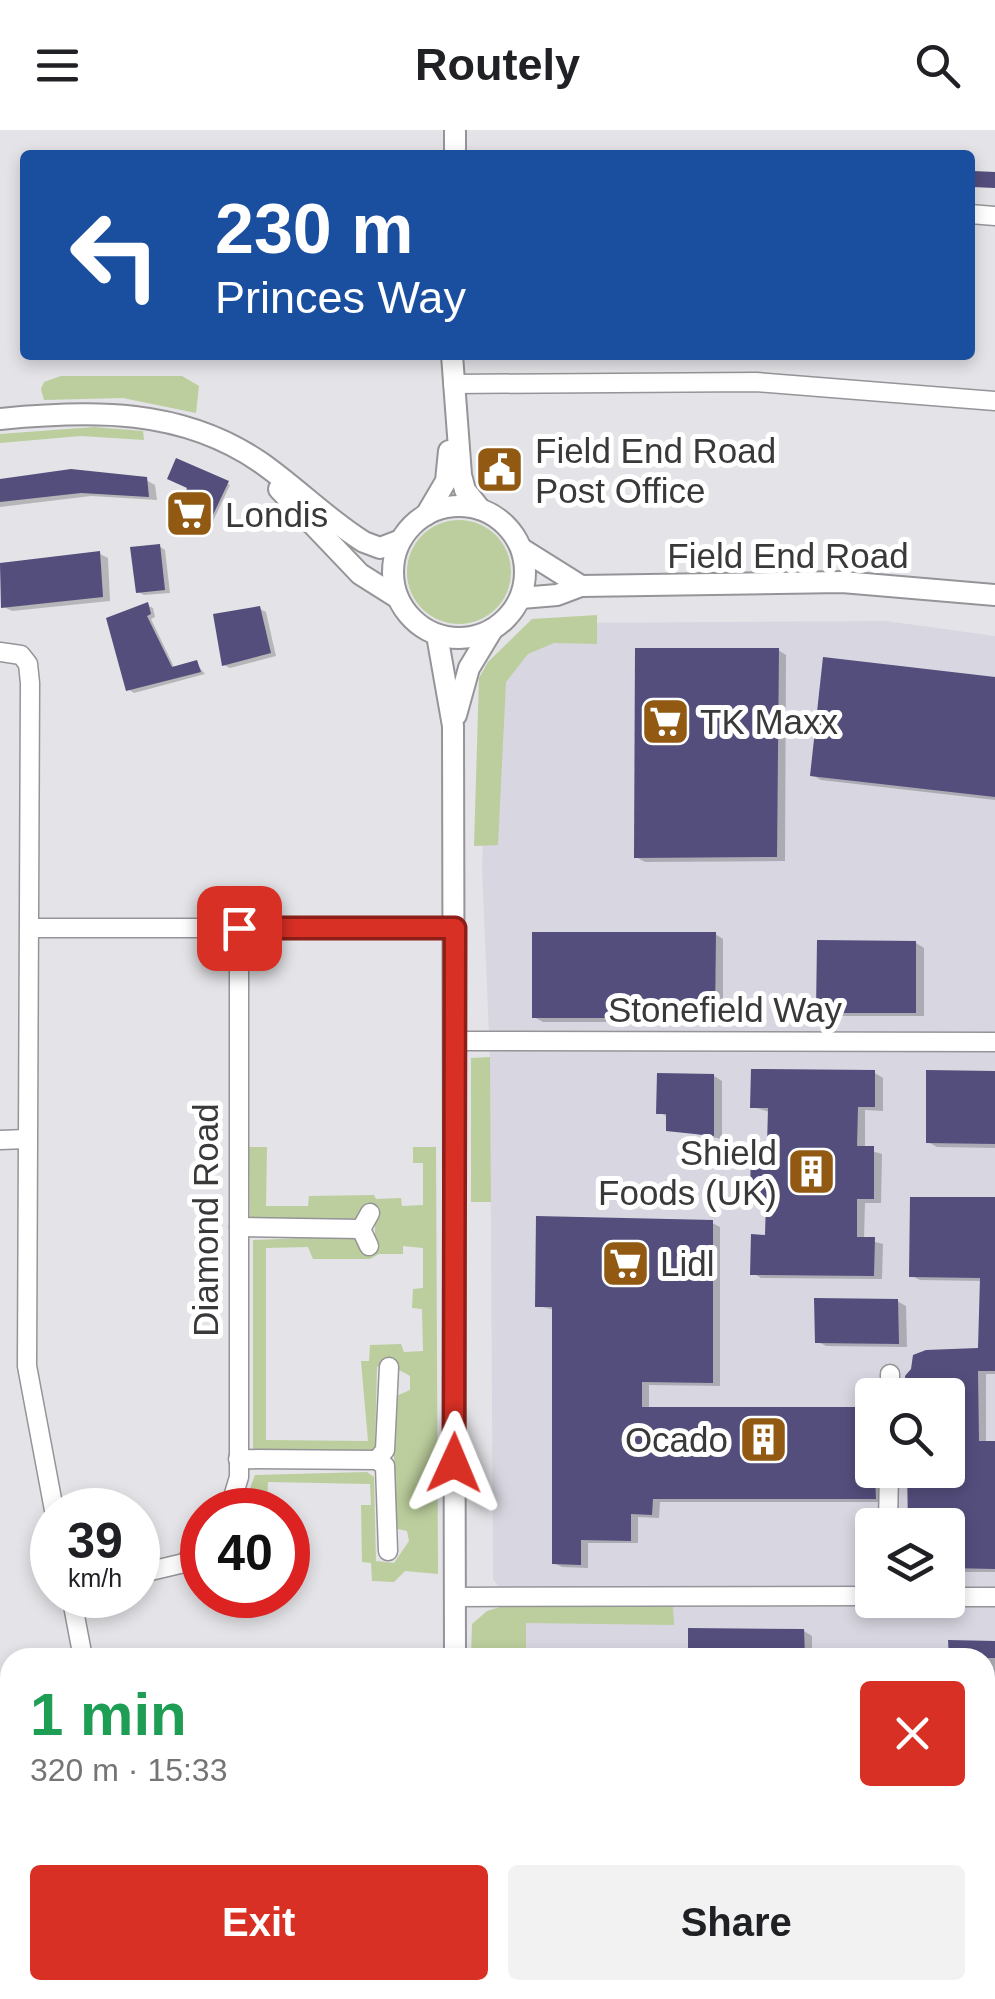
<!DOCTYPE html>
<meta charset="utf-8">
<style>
:root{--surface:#fff;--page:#f2f2f2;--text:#202124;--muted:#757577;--accent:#d93025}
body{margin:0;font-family:Arial,sans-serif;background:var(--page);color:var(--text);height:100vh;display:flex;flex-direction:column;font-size:38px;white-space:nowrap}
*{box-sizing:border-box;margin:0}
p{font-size:32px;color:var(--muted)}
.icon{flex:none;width:55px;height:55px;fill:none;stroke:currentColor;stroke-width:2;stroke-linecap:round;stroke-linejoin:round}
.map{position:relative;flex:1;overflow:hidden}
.drawer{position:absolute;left:0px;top:1518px;width:995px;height:352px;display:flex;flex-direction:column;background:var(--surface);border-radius:30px 30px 0 0;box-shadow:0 5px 15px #0003}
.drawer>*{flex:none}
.top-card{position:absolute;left:20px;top:20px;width:955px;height:210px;border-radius:10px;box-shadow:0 5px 15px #0003;background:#1a4fa0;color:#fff;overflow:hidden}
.buttons{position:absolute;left:855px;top:1248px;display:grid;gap:20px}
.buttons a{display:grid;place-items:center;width:110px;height:110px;border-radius:10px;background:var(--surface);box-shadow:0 5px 15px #0003;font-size:50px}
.speed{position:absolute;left:30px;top:1358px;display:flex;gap:20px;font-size:50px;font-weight:700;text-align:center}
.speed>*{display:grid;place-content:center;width:130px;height:130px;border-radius:50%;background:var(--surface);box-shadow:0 5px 15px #0003;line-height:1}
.speed small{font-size:25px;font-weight:400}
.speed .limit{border:15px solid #d22;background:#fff;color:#111}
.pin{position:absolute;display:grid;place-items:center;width:85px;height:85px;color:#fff;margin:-42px;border-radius:20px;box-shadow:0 5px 15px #0006}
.me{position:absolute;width:110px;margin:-55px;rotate:1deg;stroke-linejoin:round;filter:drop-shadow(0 0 8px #0008)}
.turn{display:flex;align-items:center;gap:35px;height:210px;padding:0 30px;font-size:45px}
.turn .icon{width:130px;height:130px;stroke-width:2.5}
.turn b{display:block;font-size:70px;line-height:85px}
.round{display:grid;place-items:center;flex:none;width:105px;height:105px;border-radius:10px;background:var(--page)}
.head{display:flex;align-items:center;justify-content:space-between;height:170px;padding:0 30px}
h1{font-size:60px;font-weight:800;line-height:75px;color:#1e9e55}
.action{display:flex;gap:20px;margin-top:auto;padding:20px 30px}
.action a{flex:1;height:115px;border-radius:10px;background:var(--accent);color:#fff;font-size:40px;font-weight:800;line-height:115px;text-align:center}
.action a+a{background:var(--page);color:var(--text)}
header{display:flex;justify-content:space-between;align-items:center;height:130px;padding:0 30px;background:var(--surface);font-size:45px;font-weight:800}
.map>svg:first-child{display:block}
.built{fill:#d8d6e0;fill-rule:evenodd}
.education{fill:#e1d5e8}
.green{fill:#bcce9d;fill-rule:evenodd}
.shadow{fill:#0003}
.building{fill:#534e7c}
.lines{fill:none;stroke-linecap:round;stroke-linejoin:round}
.minor-casing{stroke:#959498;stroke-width:21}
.tertiary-casing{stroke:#959498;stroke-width:24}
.minor{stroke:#fff;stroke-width:18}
.tertiary{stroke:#fff;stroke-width:20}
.route-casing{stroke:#8d1f18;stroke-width:25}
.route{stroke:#d93025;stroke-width:18}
.labels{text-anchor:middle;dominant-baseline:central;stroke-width:10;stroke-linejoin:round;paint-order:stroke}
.poi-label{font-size:35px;fill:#39383a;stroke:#fff;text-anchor:start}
.street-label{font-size:35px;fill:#39383a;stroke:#fff}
</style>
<header><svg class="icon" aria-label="menu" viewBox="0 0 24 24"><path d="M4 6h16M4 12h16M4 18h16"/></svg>Routely<svg class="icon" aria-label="search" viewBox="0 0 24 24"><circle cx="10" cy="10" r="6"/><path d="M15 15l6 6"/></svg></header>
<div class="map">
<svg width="995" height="1869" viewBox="0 0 995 1869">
<rect width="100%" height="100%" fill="#e4e3e7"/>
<!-- built -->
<path class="built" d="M886,491L995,506V1869H520L519,1860H985V1528L526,1527V1493L493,1449L490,927L482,738L488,571L549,493ZM872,1265H948V1340H872ZM872,1395H948V1470H872Z"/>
<!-- education -->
<path class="education" d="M10,1650V1860H453L454,1869H0V1652Z"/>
<!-- green -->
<g class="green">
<path d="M61,246H182L199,256L196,283L123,268L44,270L41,259L44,252Z"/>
<path d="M94,297L143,301L144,310L81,306L0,313V304Z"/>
<circle cx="459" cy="442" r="52"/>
<path d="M597,485V514L554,513L528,524L506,552L498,715L474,716L479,548L488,532L532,489Z"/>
<path d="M490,927L491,1072H471V928Z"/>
<path d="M249,1017H267L266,1076H308L309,1066L374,1065L376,1069L401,1068L402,1076L423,1075V1033H413V1017H436L438,1444L405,1441L394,1452L372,1451L371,1433L362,1432L361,1375H371L370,1354L268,1352L267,1373L275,1374V1380H242L255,1345L367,1342L374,1347L376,1431L394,1433L409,1411L407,1401L394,1398V1267L410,1260V1246L385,1232L377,1237L375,1317L369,1322H253V1110L355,1106L375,1112V1086L362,1078L355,1091L250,1090ZM403,1116L423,1118V1158L413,1159L412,1178L422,1179L423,1221L404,1222L401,1214L370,1215L369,1231H361L368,1311L266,1310V1118L308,1117L313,1129H370L379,1124H403Z"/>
<path d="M673,1476L674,1495L526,1493V1527H471L472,1494L487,1481L500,1477Z"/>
</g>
<!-- shadow -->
<g class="shadow">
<path d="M177,331L230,355L207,404L177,386L190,357Z"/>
<path d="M146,350L155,355L157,370L91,366L0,377V352Z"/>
<path d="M159,416L165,420L170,463L144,465L138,462Z"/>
<path d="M100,424L108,428L110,471L12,481L4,477L0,436Z"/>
<path d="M147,475L153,478L155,487L151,489L175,539L196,533L205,544L134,563L128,559Z"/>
<path d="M260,479L266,482L276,526L230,538L224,535Z"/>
<path d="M778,520L786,525L785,731L645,732L636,727Z"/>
<path d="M995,549V670L821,650L812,645Z"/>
<path d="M715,804L723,809V892H543L534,887Z"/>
<path d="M916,813L924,818V886H827L819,881Z"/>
<path d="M875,943L883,948V981L865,980V1019L882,1024L881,1073H865L864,1109L883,1114L882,1149L761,1148L753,1143L768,1107V1072L752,1067L770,1018V982L753,977Z"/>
<path d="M995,943V1018L937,1017L928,1012Z"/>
<path d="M714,946L722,951V1009L669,999V988L659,982Z"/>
<path d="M995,1070V1244H986V1314H995V1442H948V1395H910L909,1340H948V1265H907L981,1221L983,1151L920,1150L912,1146Z"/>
<path d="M712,1093L720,1097V1256L649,1255V1280H872V1340H884L883,1372H660L659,1388L638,1387V1413H588V1438L562,1437L554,1433L555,1180L538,1176Z"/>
<path d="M897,1171L906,1176L907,1217L826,1216L817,1211Z"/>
<path d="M804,1501L812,1506V1528H690Z"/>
<path d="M995,1513V1702L985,1701V1528Z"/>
<path d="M0,1591L5,1593L8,1609L0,1610Z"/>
<path d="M995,1749V1869H926L931,1860H985V1766Z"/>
<path d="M10,1751V1809L0,1810V1753Z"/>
<rect x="272" y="1860" width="42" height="9"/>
<rect x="345" y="1860" width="81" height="9"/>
<path d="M690,1860H827V1864H798V1869H690Z"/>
</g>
<!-- building -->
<g class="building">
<path d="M973,41L995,42V58L972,57Z"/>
<path d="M176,328L229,351L204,404L174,388L187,358L167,349Z"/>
<path d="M71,339L147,347L149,367L81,363L0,372V349Z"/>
<path d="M160,414L165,460L136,463L130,417Z"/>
<path d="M100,421L103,467L1,478L0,433Z"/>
<path d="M148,472L151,484L147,486L172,537L197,530L201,542L126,561L106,488Z"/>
<path d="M260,476L271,523L222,536L213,484Z"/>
<path d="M635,518H779L777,727L634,728Z"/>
<path d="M823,527L995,547V667L810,646Z"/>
<path d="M532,802H716L715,888H532Z"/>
<path d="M817,810L916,811V883H816Z"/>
<path d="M751,939L875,940V977H858L857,1016H874V1069H857V1107H875L874,1146L750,1145L751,1104L765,1105L766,1069L750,1068L751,1016H767L768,978H750Z"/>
<path d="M926,940L995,941V1014L926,1013Z"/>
<path d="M657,943L714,944V1006L666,1001V984H656Z"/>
<path d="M910,1067H995V1241H978L979,1311H995V1439L948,1438V1395H908L907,1340H948V1265H906L905,1246L911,1239L913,1225L926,1220L978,1218L980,1148L909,1147Z"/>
<path d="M536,1086L713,1090V1253L642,1252V1277H872L876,1369H653L652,1385L631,1384V1411L581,1410V1435L552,1434V1177H535Z"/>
<path d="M814,1168L898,1169L899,1214L815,1213Z"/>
<path d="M688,1498L804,1499L805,1528H688Z"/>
<path d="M948,1510L995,1511V1528H949Z"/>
</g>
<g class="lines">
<defs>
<g id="minor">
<path d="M970,84L995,86"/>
<path d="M453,254L756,252L995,271"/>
<path d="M0,522L21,525L28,534L30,553L27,1236L54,1380"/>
<path d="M30,798H455"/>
<path d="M454,911L995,912"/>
<path d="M0,1010L27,1009"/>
<path d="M239,1097L361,1099"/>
<path d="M369,1116L361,1099L370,1083"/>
<path d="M890,1265V1244"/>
<path d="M238,1329L377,1330"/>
<path d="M229,1380L239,1347V799"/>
<path d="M888,1395L889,1340"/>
<path d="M388,1421L385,1336L377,1330L385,1320L389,1237"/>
<path d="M138,1444L184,1433L202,1415"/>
<path d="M71,1465L83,1528"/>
<path d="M454,1467L872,1466"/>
<path d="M948,1467H995"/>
<path d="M0,1642L10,1640"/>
</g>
<g id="tertiary">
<path d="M455,0V25"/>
<path d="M452,225L461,345L465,360L480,379"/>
<path d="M0,289C92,280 181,278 260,332C296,357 327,389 364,412L380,418L401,410"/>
<path d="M279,359L360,444L398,468"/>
<circle cx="459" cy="442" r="66"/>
<path d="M426,385L446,351L449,321"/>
<path d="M522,419L581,456"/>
<path d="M521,468L557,465L581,456L842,452L995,465"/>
<path d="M437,505L453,596L455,1528"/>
<path d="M456,585L469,538L492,500"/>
<path d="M481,1860V1869"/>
</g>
</defs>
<!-- minor casing -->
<use href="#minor" class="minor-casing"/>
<!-- tertiary casing -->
<use href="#tertiary" class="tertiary-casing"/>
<!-- minor -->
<use href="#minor" class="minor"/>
<!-- tertiary -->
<use href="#tertiary" class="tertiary"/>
</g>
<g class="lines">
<defs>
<path id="route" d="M239,798H455L454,1333"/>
</defs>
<!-- route casing -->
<use href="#route" class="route-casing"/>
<!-- route -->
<use href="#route" class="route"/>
</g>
<!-- icons -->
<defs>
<symbol id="civic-square" viewBox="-11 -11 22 22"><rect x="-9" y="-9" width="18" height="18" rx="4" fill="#915911" stroke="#fff"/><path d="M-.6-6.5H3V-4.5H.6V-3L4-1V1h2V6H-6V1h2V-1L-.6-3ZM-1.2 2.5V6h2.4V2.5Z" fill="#fff"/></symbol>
<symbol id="supermarket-square" viewBox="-11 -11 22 22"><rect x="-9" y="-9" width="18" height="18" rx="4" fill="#915911" stroke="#fff"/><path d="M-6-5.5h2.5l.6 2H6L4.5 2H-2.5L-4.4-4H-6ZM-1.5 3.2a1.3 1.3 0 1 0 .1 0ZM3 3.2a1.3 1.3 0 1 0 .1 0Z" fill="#fff"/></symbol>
<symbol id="building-square" viewBox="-11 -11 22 22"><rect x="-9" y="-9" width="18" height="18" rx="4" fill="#915911" stroke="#fff"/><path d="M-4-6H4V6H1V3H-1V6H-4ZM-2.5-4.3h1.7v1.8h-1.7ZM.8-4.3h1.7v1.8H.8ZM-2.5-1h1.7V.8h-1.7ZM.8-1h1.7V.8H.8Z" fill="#fff"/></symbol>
</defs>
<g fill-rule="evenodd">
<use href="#civic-square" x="472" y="312" width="55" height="55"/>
<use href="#supermarket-square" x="162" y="356" width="55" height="55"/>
<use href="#supermarket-square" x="638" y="564" width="55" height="55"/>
<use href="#building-square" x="784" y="1014" width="55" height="55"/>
<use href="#supermarket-square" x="598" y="1106" width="55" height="55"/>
<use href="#building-square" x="736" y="1282" width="55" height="55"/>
</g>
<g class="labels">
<!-- poi labels -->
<g class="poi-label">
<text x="535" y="320">Field End Road<tspan x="535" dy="40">Post Office</tspan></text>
<text x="225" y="384">Londis</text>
<text x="700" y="591">TK Maxx</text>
<text x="777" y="1022" text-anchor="end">Shield<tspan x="777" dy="40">Foods (UK)</tspan></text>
<text x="660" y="1133">Lidl</text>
<text x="728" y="1309" text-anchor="end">Ocado</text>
</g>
<!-- street labels -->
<g class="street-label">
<text x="788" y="425">Field End Road</text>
<text x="725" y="879">Stonefield Way</text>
<text transform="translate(205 1090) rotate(-90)">Diamond Road</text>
</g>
</g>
</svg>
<div class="buttons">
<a><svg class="icon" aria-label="search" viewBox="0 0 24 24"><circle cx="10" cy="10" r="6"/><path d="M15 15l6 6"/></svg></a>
<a><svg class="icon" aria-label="layers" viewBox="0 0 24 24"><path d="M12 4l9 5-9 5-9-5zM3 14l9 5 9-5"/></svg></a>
</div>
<div class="speed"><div>39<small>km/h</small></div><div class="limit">40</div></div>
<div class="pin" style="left:239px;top:798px;background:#d93025"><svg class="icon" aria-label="arrive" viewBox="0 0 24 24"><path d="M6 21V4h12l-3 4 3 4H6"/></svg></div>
<svg class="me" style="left:454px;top:1333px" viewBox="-20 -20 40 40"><path d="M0-17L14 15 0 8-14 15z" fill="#d93025" stroke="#fff" stroke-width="4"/></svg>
<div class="top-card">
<div class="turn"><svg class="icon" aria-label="left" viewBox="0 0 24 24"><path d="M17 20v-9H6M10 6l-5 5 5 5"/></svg><div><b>230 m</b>Princes Way</div></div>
</div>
<section class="drawer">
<div class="head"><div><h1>1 min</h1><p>320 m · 15:33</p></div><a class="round" style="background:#d93025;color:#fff"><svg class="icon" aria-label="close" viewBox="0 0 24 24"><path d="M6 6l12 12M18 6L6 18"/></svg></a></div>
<div class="action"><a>Exit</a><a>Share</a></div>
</section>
</div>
